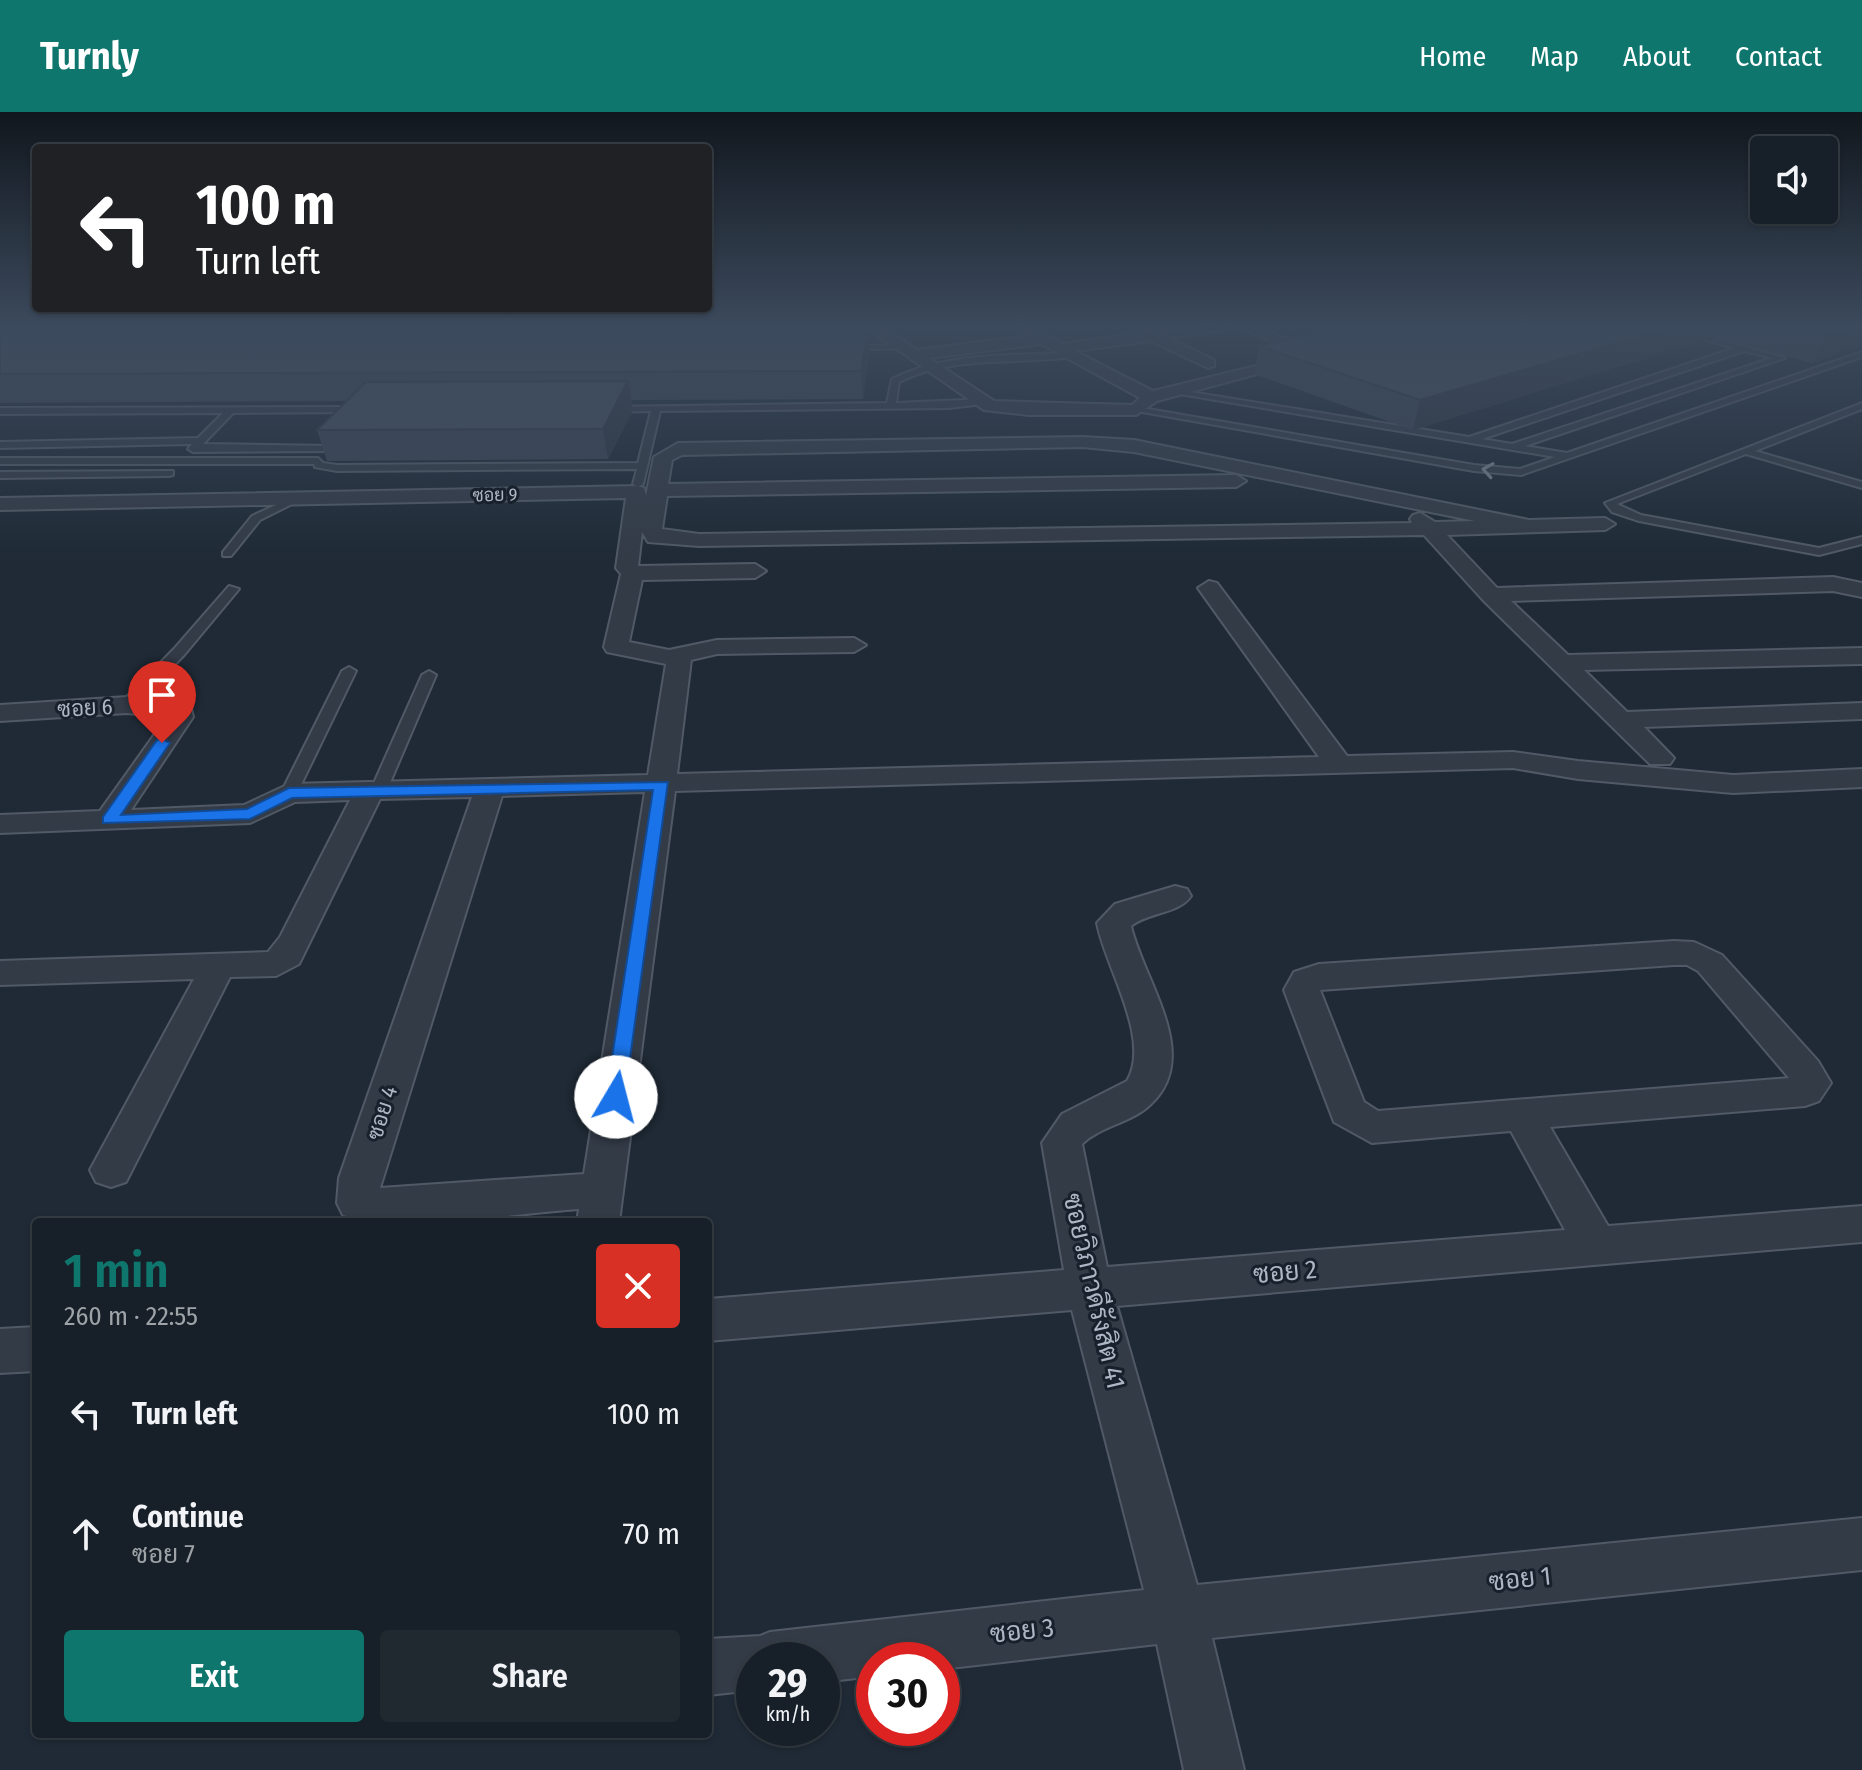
<!DOCTYPE html>
<meta charset="utf-8">
<style>
:root{--surface:#172028;--page:#202830;--text:#f1f3f6;--muted:#9ea3a8;--line:#363e45;--accent:#0f766e}
body{margin:0;font-family:"Fira Sans Condensed",Sarabun,sans-serif;background:var(--page);color:var(--text);height:100vh;display:flex;flex-direction:column;font-size:30px;white-space:nowrap}
*{box-sizing:border-box;margin:0}
p{font-size:26px;color:var(--muted)}
.icon{flex:none;width:44px;height:44px;fill:none;stroke:currentColor;stroke-width:2;stroke-linecap:round;stroke-linejoin:round}
.map{position:relative;flex:1;overflow:hidden}
.details{position:absolute;left:32px;top:1106px;width:680px;height:520px;display:flex;flex-direction:column;background:var(--surface);border-radius:8px;box-shadow:0 2px 6px #0004,0 0 0 2px var(--line)}
.details>*{flex:none}
.guide{position:absolute;left:32px;top:32px;width:680px;height:168px;border-radius:8px;box-shadow:0 2px 6px #0004,0 0 0 2px var(--line);background:#202124;color:#fff;overflow:hidden}
.fabs{position:absolute;left:1750px;top:24px;display:grid;gap:16px}
.fabs a{display:grid;place-items:center;width:88px;height:88px;border-radius:8px;background:var(--surface);box-shadow:0 2px 6px #0004,0 0 0 2px var(--line);font-size:40px}
.speed{position:absolute;left:736px;top:1530px;display:flex;gap:16px;font-size:40px;font-weight:700;text-align:center}
.speed>*{display:grid;place-content:center;width:104px;height:104px;border-radius:50%;background:var(--surface);box-shadow:0 2px 6px #0004,0 0 0 2px var(--line);line-height:1}
.speed small{font-size:20px;font-weight:400}
.speed .limit{border:12px solid #d22;background:#fff;color:#111}
.pin{position:absolute;display:grid;place-items:center;width:68px;height:68px;color:#fff;margin:-82px -34px;border-radius:50% 50% 50% 0;rotate:-45deg;box-shadow:0 0 8px #0007}
.pin .icon{rotate:45deg}
.me{position:absolute;width:88px;margin:-44px;rotate:8deg;stroke-linejoin:round;filter:drop-shadow(0 0 6px #0008)}
.turn{display:flex;align-items:center;gap:28px;height:168px;padding:0 32px;font-size:36px}
.turn .icon{width:104px;height:104px;stroke-width:2.5}
.turn b{display:block;font-size:56px;line-height:68px}
.round{display:grid;place-items:center;flex:none;width:84px;height:84px;border-radius:8px;background:var(--page)}
.head{display:flex;align-items:center;justify-content:space-between;height:136px;padding:0 32px}
h1{font-size:48px;font-weight:600;line-height:60px;color:var(--accent)}
.primary-button{display:flex;gap:16px;margin-top:auto;padding:16px 32px}
.primary-button a{flex:1;height:92px;border-radius:8px;background:var(--accent);color:#fff;font-size:32px;font-weight:600;line-height:92px;text-align:center}
.primary-button a+a{background:var(--page);color:var(--text)}
ul{padding:0;list-style:none}
li{display:flex;align-items:center;gap:24px;height:120px;padding:0 32px}
li div{flex:1}
li b{display:block;font-size:30px}
li em{font-style:normal}
header{display:flex;align-items:center;gap:48px;box-sizing:border-box;height:112px;padding:0 40px;background:var(--accent);color:#fff}
header strong{font-size:38px}
nav{display:flex;gap:44px;margin-inline-start:auto;font-size:28px}
.map>svg:first-child{display:block}
.lines{fill:none;stroke-linecap:round;stroke-linejoin:round}
.lane-casing{stroke:#505965;stroke-width:4}
.street-casing{stroke:#505965;stroke-width:4}
.lane{fill:#333b47;fill-rule:evenodd}
.street{fill:#333b47;fill-rule:evenodd}
.wall{fill:#394452}
.shaded-wall{fill:#2e3742}
.building{fill:#424f5f;stroke:#2e3742;stroke-width:2}
.oneway{stroke:#767f8c}
.route{fill:#1a73e8;stroke:#114b97;stroke-width:2}
.labels{text-anchor:middle;dominant-baseline:central;stroke-width:6;stroke-linejoin:round;paint-order:stroke}
.far-street-label{font-size:18px;fill:#adb6c4;stroke:#18212b}
.street-label{font-size:22px;fill:#adb6c4;stroke:#18212b}
.near-street-label{font-size:26px;fill:#adb6c4;stroke:#18212b}
</style>
<header>
<strong>Turnly</strong>
<nav><a>Home</a><a>Map</a><a>About</a><a>Contact</a></nav>
</header>
<div class="map">
<svg width="1862" height="1658" viewBox="0 0 1862 1658">
<rect width="100%" height="100%" fill="#1f2a36"/>
<g class="lines">
<defs>
<g id="lane">
<path d="M736,214H808L804,216Z"/>
<path d="M1655,214H1668L1785,246L1525,334L1567,341L1862,240V245L1521,363L1474,359L1131,298L1136,295L1474,353L1520,357L1555,345L1168,280L1172,277L1469,325L1735,236ZM1744,239L1772,246L1512,332L1482,327Z"/>
<path d="M902,232L905,236L845,238L841,236Z"/>
<path d="M1069,241L1072,245C1015,253 952,243 899,270L896,291L986,287L983,292L949,296L660,299L643,372L638,375L633,372L637,357L337,359L315,355L314,352H0V346H318L323,351L337,353L638,351L651,299L610,300L607,295L887,291L892,267C944,241 1012,243 1069,241Z"/>
<path d="M1862,291V297L1755,339L1862,370V376L1746,342L1617,392L1641,403L1819,436L1862,425V432L1819,443L1639,409L1612,400L1605,391Z"/>
<path d="M361,295L364,300L233,301L203,332L332,334V338L329,339L193,340L188,337L192,332L0,336V330L198,326L223,301L0,302V296Z"/>
<path d="M173,359V363L169,364L0,366V360Z"/>
<path d="M291,386L300,388L260,408L231,444H223V440L252,404Z"/>
<path d="M229,474L239,477L184,543L132,596H122V590L174,537Z"/>
<path d="M349,555L356,559L297,681L289,686L284,684L281,681L342,559Z"/>
<path d="M429,559L436,563L386,680L383,683H373L370,680L422,563Z"/>
</g>
<g id="street">
<path d="M864,214H881L917,238L1028,224L1015,214H1032L1062,232L1140,221L1147,217L1155,219L1232,214L1225,218L1169,226L1214,248V254L1208,256L1151,229L1075,239L1153,279L1301,243L1309,248L1157,289L1136,303H1029L984,298ZM1041,232L1140,286L1132,293L994,289L929,246Z"/>
<path d="M1237,214H1257L1297,232L1284,235Z"/>
<path d="M1083,325L1134,328L1529,408L1605,406L1615,412L1605,418L1447,423L1497,476L1833,465L1862,471V485L1833,479L1511,489L1568,543L1862,536V552L1584,558L1627,600L1862,591V607L1644,615L1674,646L1670,652H1650L1483,488L1424,423L699,434L648,430L642,420L638,454L755,452L766,459L755,466L642,468L629,530L669,538L717,528L854,526L866,533L854,540L717,542L691,548L677,662L1319,645L1198,476L1209,469L1217,471L1347,644L1513,640L1578,649L1733,663L1862,657V675L1733,681L1578,667L1513,656L675,679L619,1110H577L579,1097C520,1101 395,1121 343,1103L337,1091L339,1066L472,685L380,687L299,852L276,864L230,865L126,1070L111,1075L96,1070L90,1058L194,867L0,873V849L268,840L280,825L350,688L295,690L250,711L0,721V703L100,699L167,605L127,601L0,609V593L127,585L190,592L193,605L131,698L244,693L289,672L648,663L666,552L607,540L604,535L621,462L616,456L626,386L0,398V386L637,374L644,376L646,384L654,345L678,331ZM1083,335L1134,340L1475,409L1435,410L1420,401L1413,403L1410,407L1412,411L699,422L662,417L667,384L1236,375L1246,369L1236,363L668,372L672,348L682,343ZM645,680L584,1062L380,1076L502,684Z"/>
<path d="M1175,774L1187,777L1191,784C1179,802 1148,800 1131,814C1143,868 1203,943 1151,992C1132,1011 1102,1013 1082,1032L1107,1155L1565,1118L1511,1019L1372,1031L1334,1010L1284,878L1294,860L1319,852L1674,829L1694,830L1722,843L1818,949L1831,971L1819,989L1805,994L1550,1015L1608,1114L1862,1094V1130L1117,1194L1197,1473L1862,1406V1458L1212,1526L1244,1658H1184L1157,1532L942,1557V1548H874V1564L822,1570V1548H754V1578L708,1583V1527L760,1524L770,1520L1144,1478L1072,1198L708,1229V1187L1064,1158L1042,1031L1062,1002L1127,969C1152,927 1105,855 1097,811L1115,792ZM1674,853H1687L1698,859L1789,966L1378,999L1364,990L1320,878Z"/>
<path d="M36,1215V1259L0,1261V1217Z"/>
</g>
</defs>
<!-- lane casing -->
<use href="#lane" class="lane-casing"/>
<!-- street casing -->
<use href="#street" class="street-casing"/>
<!-- lane -->
<use href="#lane" class="lane"/>
<!-- street -->
<use href="#street" class="street"/>
</g>
<!-- wall -->
<g class="wall">
<path d="M0,214H275L273,215L869,240L863,287L631,288L633,298L608,347L327,349L317,318L347,289L0,291Z"/>
<path d="M1344,214H1862L1813,251L1712,226L1413,318L1254,262L1259,234Z"/>
</g>
<!-- shaded-wall -->
<g class="shaded-wall">
<path d="M230,214H275L237,242L227,216Z"/>
<path d="M868,214L869,240L863,287L861,259Z"/>
<path d="M1675,214H1717L1712,226L1413,318L1420,288Z"/>
<path d="M1857,214H1862V234L1813,251L1825,224Z"/>
<path d="M628,269L633,298L608,347L603,317Z"/>
</g>
<!-- building -->
<g class="building">
<path d="M0,214H230L227,216L868,214L861,259L0,262Z"/>
<path d="M1344,214H1675L1420,288L1259,234Z"/>
<path d="M1781,214H1857L1825,224Z"/>
<path d="M628,269L603,317L317,318L366,270Z"/>
</g>
<!-- one-way arrows -->
<defs><path id="oneway-chevron" d="M-2-3.5L2.5 0L-2 3.5" fill="none" stroke-width="1.6" stroke-linecap="round" stroke-linejoin="round" transform="scale(2)"/></defs>
<use class="oneway" href="#oneway-chevron" transform="translate(1488 358) rotate(-171)"/>
<!-- sky -->
<linearGradient id="sky" x2="0" y2="1"><stop stop-color="#11171e"/><stop offset="0.48" stop-color="#3c4a5d"/><stop offset="1" stop-color="#3c4a5d" stop-opacity="0"/></linearGradient>
<rect width="1862" height="446" fill="url(#sky)"/>
<!-- route -->
<path class="route" d="M162,627L170,631L121,703L247,697L289,676L668,670L624,990H609L606,985L653,678L292,686L250,707L103,711V705L157,628Z"/>
<g class="labels">
<!-- far-street labels -->
<g class="far-street-label">
<text transform="translate(495 383) rotate(-1)">ซอย 9</text>
</g>
<!-- street labels -->
<g class="street-label">
<text transform="translate(85 596) rotate(-3)">ซอย 6</text>
<text transform="translate(382 1001) rotate(-72)">ซอย 4</text>
</g>
<!-- near-street labels -->
<g class="near-street-label">
<text transform="translate(1285 1160) rotate(-5)">ซอย 2</text>
<text transform="translate(1094 1179) rotate(77)">ซอยวิภาวดีรังสิต 41</text>
<text transform="translate(1520 1467) rotate(-6)">ซอย 1</text>
<text transform="translate(1022 1519) rotate(-6)">ซอย 3</text>
</g>
</g>
</svg>
<div class="fabs">
<a><svg class="icon" aria-label="sound" viewBox="0 0 24 24"><path d="M4 9h4l5-4v14l-5-4H4zM17 9q2 3 0 6"/></svg></a>
</div>
<div class="speed"><div>29<small>km/h</small></div><div class="limit">30</div></div>
<div class="pin" style="left:162px;top:631px;background:#d93025"><svg class="icon" aria-label="arrive" viewBox="0 0 24 24"><path d="M6 21V4h12l-3 4 3 4H6"/></svg></div>
<svg class="me" style="left:616px;top:985px" viewBox="-20 -20 40 40"><circle r="19" fill="#fff"/><path d="M0-13L10 11 0 6-10 11z" fill="#1a73e8"/></svg>
<div class="guide">
<div class="turn"><svg class="icon" aria-label="left" viewBox="0 0 24 24"><path d="M17 20v-9H6M10 6l-5 5 5 5"/></svg><div><b>100 m</b>Turn left</div></div>
</div>
<section class="details">
<div class="head"><div><h1>1 min</h1><p>260 m · 22:55</p></div><a class="round" style="background:#d93025;color:#fff"><svg class="icon" aria-label="close" viewBox="0 0 24 24"><path d="M6 6l12 12M18 6L6 18"/></svg></a></div>
<ul>
<li><svg class="icon" aria-label="left" viewBox="0 0 24 24"><path d="M17 20v-9H6M10 6l-5 5 5 5"/></svg><div><b>Turn left</b></div><em>100 m</em></li>
<li><svg class="icon" aria-label="ahead" viewBox="0 0 24 24"><path d="M12 20V5M6 11l6-6 6 6"/></svg><div><b>Continue</b><p>ซอย 7</p></div><em>70 m</em></li>
</ul>
<div class="primary-button"><a>Exit</a><a>Share</a></div>
</section>
</div>
